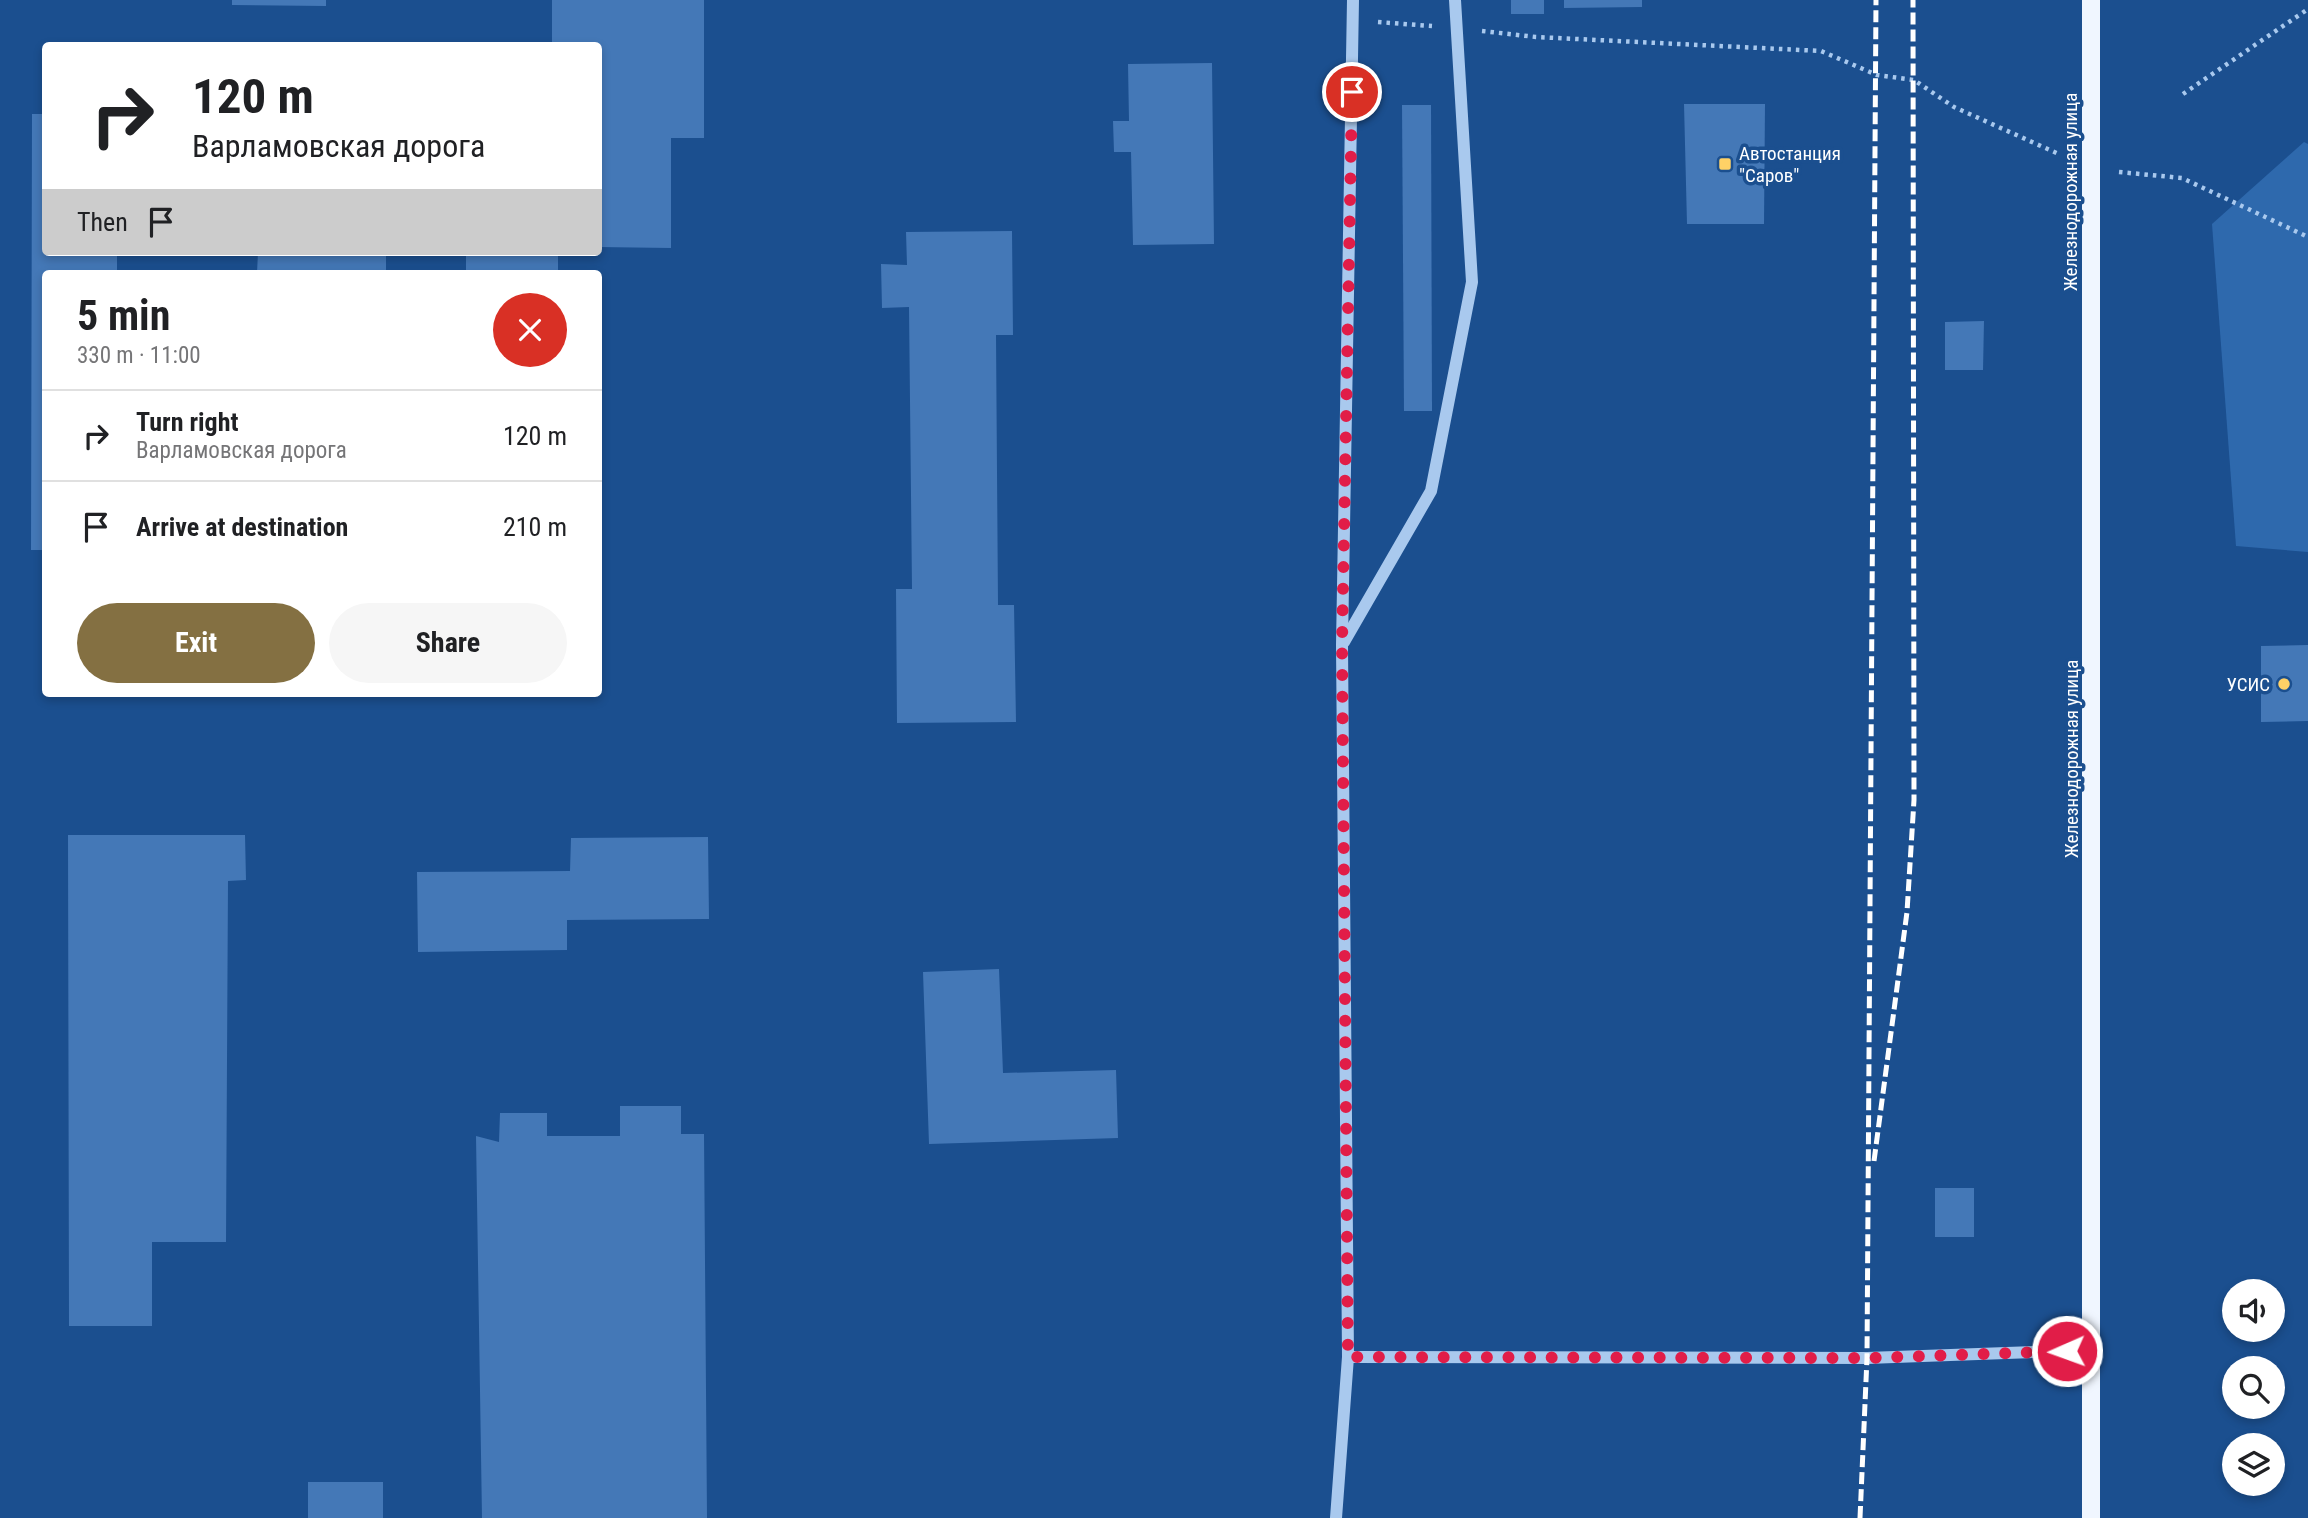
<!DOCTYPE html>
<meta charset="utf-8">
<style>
:root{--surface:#fff;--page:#f6f6f6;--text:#202124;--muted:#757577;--line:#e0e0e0;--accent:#847042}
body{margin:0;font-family:"Roboto Condensed",sans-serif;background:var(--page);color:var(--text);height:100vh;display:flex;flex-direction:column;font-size:26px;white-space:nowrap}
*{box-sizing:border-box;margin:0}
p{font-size:23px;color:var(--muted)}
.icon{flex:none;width:38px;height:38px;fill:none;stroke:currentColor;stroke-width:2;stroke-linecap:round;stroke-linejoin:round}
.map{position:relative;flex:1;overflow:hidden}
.side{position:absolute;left:42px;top:270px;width:560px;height:427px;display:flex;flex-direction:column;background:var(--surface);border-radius:7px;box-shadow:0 4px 10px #0003}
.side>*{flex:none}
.hud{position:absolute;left:42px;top:42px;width:560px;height:214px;border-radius:7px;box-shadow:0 4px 10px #0003;background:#fff;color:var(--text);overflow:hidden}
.fabs{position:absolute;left:2222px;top:1279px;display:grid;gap:14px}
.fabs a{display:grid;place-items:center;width:63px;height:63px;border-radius:50%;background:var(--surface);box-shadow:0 4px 10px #0003;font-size:35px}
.pin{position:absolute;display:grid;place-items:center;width:60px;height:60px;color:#fff;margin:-30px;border:4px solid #fff;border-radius:50%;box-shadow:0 2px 7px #0007}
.me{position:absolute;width:77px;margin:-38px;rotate:268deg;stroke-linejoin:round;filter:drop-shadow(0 0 5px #0008)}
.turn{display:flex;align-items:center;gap:24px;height:147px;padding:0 35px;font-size:32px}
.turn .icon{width:91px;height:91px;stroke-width:2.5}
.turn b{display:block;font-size:49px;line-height:60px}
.then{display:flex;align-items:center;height:66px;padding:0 35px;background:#0003;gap:14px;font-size:26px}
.round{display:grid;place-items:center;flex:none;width:74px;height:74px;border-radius:37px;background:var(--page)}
.overview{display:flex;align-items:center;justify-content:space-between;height:119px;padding:0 35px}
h1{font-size:42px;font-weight:700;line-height:52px}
.primary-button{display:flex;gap:14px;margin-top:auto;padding:14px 35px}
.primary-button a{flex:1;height:80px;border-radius:42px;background:var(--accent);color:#fff;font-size:28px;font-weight:700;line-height:80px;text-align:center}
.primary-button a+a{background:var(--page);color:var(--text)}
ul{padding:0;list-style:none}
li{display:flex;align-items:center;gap:21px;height:91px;padding:0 35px;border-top:2px solid var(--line)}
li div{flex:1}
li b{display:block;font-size:26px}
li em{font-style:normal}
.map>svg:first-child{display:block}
.green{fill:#2e69ad}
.building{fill:#4478b7}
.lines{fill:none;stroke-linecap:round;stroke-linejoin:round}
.path{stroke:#a9c9ee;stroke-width:4.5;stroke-dasharray:3.5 5;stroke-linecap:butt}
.minor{stroke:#a9c9ee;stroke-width:12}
.major{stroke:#f0f6ff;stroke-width:18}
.rail{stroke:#fff;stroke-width:5;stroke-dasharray:12 5;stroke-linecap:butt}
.route{stroke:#e11d48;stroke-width:12;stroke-dasharray:0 21.6}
.poi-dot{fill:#ffd166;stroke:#1b4f8f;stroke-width:2.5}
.labels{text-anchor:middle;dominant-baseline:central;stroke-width:7;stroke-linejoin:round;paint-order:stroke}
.poi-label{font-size:19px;fill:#fff;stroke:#1b4f8f;text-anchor:start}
.street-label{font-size:19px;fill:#fff;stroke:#1b4f8f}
</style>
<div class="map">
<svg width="2308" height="1518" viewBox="0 0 2308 1518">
<rect width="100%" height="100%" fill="#1b4f8f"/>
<!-- green -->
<path class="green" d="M2304,142L2308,144V552L2236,546L2212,224Z"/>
<!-- building -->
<g class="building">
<path d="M232,0H326V6L232,5Z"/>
<path d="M552,0H704V138H671V248L598,247V46H552Z"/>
<rect x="1511" y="0" width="33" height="14"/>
<path d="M1564,0H1642V7L1564,8Z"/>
<path d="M1212,63L1214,244L1133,245L1131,152H1114L1113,121H1129L1128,64Z"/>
<path d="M1684,104H1765L1764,224H1687Z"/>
<path d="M1402,105H1431L1432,411H1404Z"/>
<path d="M32,114H46V252H117V273H46V550H31Z"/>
<path d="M1012,231L1013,335H996L998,605H1014L1016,722L897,723L896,589H912L909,307L882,308L881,264L907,265L906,232Z"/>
<path d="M258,252H386V273H257Z"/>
<rect x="466" y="252" width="92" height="21"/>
<path d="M1984,321L1983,370H1945V322Z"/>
<path d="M2308,645V721L2261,722V646Z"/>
<path d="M68,835H245L246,880L228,881L226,1242H152V1326H69Z"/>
<path d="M708,837L709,919L567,920V950L418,952L417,872L570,871L571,838Z"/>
<path d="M999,969L1003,1073L1116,1070L1118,1138L929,1144L923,972Z"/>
<path d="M620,1106H681V1134H704L707,1518H482L476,1136L499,1142L500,1113H547V1136H620Z"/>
<rect x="1935" y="1188" width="39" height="49"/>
<rect x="308" y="1482" width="75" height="36"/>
</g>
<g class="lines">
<!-- path -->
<g class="path">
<path d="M1378,22L1432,26"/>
<path d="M1482,31L1536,37L1821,51L1877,75L1914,80L1954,107L2061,155"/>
<path d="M2183,94L2308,9"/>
<path d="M2119,172L2182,178L2308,237"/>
</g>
<!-- minor -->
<g class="minor">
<path d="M1344,642L1431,491L1472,282L1455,0"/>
<path d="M1348,1357L1867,1358L2092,1350"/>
<path d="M1336,1518L1348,1357L1342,645L1353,0"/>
</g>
<!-- major -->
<path class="major" d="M2091,0V1518"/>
<!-- rail -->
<g class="rail">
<path d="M1874,1161L1907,912L1914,800L1913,0"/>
<path d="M1860,1518L1867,1358L1876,0"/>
</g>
</g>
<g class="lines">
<!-- route -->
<path class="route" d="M1352,92L1342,645L1348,1357L1867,1358L2067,1351"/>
</g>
<!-- markers -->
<g class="poi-dot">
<rect x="1718" y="157" width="14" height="14" rx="3.5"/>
<circle cx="2284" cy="684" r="7"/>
</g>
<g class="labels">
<!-- poi labels -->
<g class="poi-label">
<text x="1739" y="153">Автостанция<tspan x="1739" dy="22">"Саров"</tspan></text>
<text x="2270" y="684" text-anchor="end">УСИС</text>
</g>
<!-- street labels -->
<g class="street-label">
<text transform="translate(2070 192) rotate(-90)">Железнодорожная улица</text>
<text transform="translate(2071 759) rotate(-90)">Железнодорожная улица</text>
</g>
</g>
</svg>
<div class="fabs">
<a><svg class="icon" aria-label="sound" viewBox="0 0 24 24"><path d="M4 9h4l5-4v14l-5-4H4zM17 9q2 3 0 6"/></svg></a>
<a><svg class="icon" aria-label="search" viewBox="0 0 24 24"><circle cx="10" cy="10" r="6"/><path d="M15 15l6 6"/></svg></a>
<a><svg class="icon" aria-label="layers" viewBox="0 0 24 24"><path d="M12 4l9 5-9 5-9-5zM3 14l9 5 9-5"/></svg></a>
</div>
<div class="pin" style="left:1352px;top:92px;background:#d93025"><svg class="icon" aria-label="arrive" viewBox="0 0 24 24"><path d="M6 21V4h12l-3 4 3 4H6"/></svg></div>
<svg class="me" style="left:2067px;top:1351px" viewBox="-20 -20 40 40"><circle r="17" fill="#e11d48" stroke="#fff" stroke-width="3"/><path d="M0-11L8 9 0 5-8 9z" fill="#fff"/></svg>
<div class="hud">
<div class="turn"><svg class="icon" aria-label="right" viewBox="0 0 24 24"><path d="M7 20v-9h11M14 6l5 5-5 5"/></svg><div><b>120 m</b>Варламовская дорога</div></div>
<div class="then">Then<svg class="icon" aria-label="arrive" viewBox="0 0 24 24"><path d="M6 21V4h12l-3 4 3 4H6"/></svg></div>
</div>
<section class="side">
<div class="overview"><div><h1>5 min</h1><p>330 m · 11:00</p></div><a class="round" style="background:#d93025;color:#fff"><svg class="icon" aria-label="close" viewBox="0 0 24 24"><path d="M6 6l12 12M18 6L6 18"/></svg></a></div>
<ul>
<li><svg class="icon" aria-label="right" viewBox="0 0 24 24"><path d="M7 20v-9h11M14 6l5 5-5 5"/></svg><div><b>Turn right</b><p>Варламовская дорога</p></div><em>120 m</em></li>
<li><svg class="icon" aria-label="arrive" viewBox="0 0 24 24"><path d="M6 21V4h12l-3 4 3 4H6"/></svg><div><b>Arrive at destination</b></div><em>210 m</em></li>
</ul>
<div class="primary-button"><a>Exit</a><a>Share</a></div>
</section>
</div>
